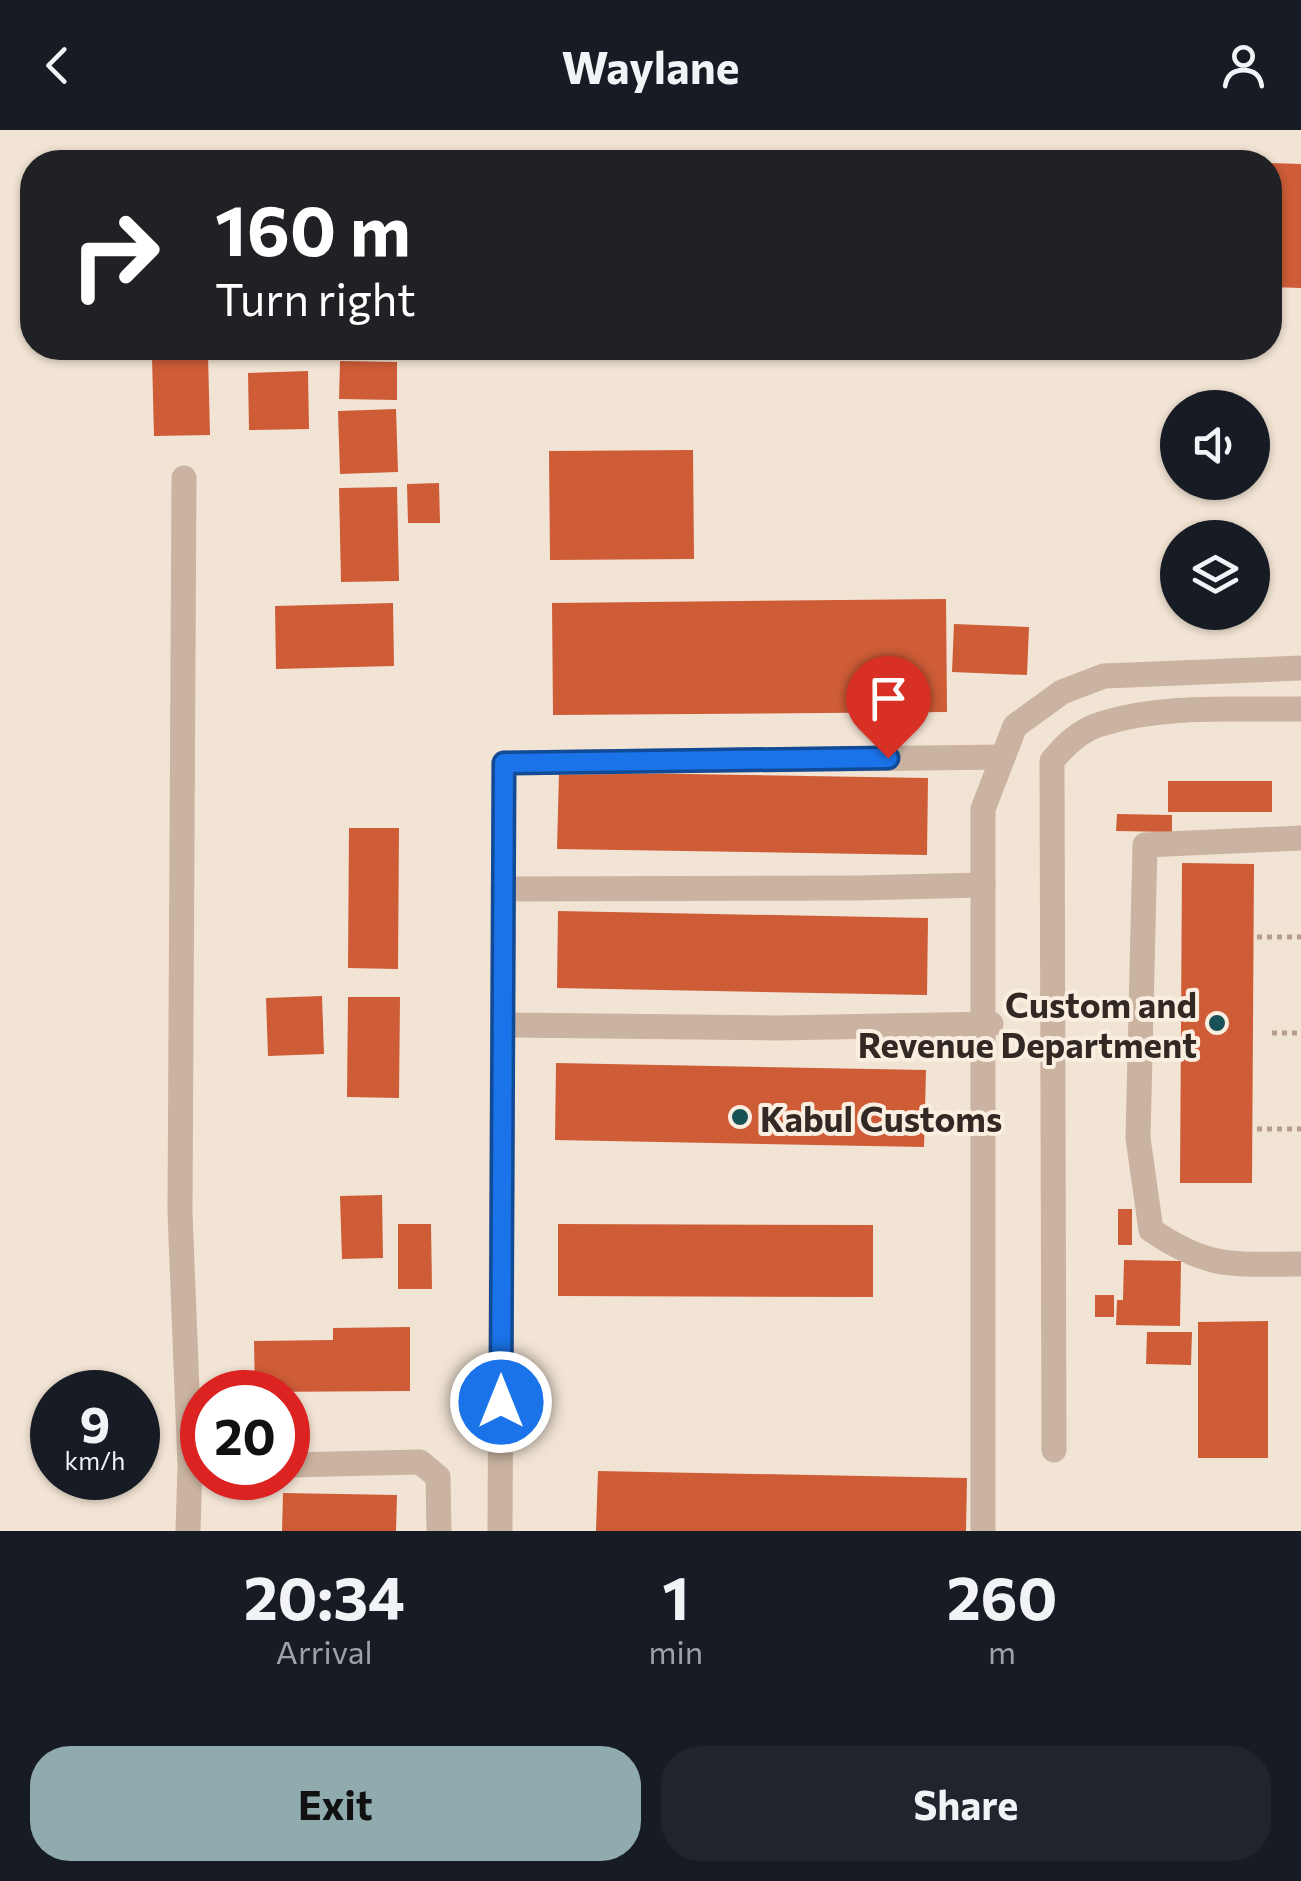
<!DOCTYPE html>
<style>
:root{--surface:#171b24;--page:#20242c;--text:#f1f3f6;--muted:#9ea1a6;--accent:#8fabae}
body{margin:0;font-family:Commissioner,sans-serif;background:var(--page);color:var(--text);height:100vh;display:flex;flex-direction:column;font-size:38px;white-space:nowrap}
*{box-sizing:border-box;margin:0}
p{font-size:32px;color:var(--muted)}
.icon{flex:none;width:55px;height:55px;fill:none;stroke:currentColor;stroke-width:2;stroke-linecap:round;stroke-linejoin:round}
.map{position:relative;height:1401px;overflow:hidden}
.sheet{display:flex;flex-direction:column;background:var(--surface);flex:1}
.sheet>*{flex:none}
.banner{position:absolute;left:20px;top:20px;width:1262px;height:210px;border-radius:40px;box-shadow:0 2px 8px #0004;background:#202124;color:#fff;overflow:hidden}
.fabs{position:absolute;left:1160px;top:260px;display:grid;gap:20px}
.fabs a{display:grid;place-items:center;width:110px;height:110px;border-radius:50%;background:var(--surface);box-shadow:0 2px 8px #0004;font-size:50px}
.speed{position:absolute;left:30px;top:1240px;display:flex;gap:20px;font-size:50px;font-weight:700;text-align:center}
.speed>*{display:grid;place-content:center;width:130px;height:130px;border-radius:50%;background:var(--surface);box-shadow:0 2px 8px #0004;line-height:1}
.speed small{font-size:25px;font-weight:400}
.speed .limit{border:15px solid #d22;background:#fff;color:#111}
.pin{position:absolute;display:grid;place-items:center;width:85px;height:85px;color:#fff;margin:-102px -42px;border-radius:50% 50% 50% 0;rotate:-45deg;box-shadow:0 0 10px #0007}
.pin .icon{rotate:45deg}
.me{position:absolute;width:110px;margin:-55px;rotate:0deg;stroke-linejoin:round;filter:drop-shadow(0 0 8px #0008)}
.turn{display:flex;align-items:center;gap:35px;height:210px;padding:0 30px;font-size:45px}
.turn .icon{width:130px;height:130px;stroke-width:2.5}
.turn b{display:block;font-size:70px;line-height:85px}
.eta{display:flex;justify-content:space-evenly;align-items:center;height:170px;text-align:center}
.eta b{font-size:60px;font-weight:700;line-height:70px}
.cta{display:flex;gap:20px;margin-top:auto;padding:20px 30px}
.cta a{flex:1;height:115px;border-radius:40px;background:var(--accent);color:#111;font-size:40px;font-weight:700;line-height:115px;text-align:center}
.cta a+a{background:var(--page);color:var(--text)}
header{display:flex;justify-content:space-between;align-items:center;height:130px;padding:0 30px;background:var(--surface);font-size:45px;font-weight:700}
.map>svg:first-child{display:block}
.building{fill:#cd5c37}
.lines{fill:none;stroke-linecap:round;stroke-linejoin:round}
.path{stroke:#b69d8a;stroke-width:5;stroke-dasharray:5 5;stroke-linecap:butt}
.minor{stroke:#cab3a0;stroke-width:25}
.route-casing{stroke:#114b97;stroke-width:25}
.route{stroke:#1a73e8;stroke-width:18}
.poi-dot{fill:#185256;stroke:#faeee0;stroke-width:4}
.labels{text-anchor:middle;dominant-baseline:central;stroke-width:8;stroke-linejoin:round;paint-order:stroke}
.poi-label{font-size:35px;font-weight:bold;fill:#332924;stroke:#faeee0;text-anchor:end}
</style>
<header><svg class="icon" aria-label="back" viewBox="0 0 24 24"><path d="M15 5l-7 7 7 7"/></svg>Waylane<svg class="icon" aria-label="person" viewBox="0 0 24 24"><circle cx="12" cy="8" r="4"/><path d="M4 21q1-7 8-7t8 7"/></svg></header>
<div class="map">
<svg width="1301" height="1401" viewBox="0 0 1301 1401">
<rect width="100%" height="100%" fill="#f2e4d4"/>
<!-- building -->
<g class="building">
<path d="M1270,33L1301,34V158L1270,157Z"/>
<path d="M208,225L210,305L154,306L152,227Z"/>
<path d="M340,231L397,232V270L339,269Z"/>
<path d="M308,241L309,299L249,300L248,243Z"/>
<path d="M396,279L398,342L340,344L338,281Z"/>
<path d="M693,320L694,429L550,430L549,321Z"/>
<path d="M439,353L440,393H408L407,354Z"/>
<path d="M397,357L399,451L341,452L339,358Z"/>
<path d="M946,469L947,582L553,585L552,473Z"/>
<path d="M393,473L394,536L276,539L275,476Z"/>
<path d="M954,494L1029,497L1027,545L952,542Z"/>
<path d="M559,642L928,648L927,725L557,719Z"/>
<rect x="1168" y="651" width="104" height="31"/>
<path d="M1117,684L1172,685V702L1116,701Z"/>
<path d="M349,698H399L398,839L348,838Z"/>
<path d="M1182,733L1254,734L1252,1053H1180Z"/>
<path d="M558,781L928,788L927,865L557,858Z"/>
<path d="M322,866L324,924L268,926L266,868Z"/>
<path d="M348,867H400L399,968L347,967Z"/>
<path d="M556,933L926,940L924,1017L555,1010Z"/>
<path d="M382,1065L383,1128L342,1129L340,1066Z"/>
<rect x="1118" y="1079" width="14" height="36"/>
<path d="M398,1094H431L432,1159H398Z"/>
<path d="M558,1094L873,1095V1167L558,1166Z"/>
<path d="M1124,1130L1181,1131L1180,1196L1116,1195L1117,1170H1123Z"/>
<rect x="1095" y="1165" width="19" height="22"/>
<path d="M1268,1191V1328H1198V1192Z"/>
<path d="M410,1197V1261L255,1262L254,1211L333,1210V1198Z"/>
<path d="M1147,1202H1192L1191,1235L1146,1234Z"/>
<path d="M598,1341L967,1348L966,1401H596Z"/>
<path d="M283,1363L397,1365L396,1401H282Z"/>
</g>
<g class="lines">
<!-- path -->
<g class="path">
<path d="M1257,807H1301"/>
<path d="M1272,903H1301"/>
<path d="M1257,999H1301"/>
</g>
<!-- minor -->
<g class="minor">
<path d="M184,348L180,1082L190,1337L188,1401"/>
<path d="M1301,708L1145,715L1138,1008L1151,1100C1210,1140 1234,1134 1301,1134"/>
<path d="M503,759L857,758L983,755"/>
<path d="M503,895L777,898L991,894"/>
<path d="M1054,1320L1052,631C1065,615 1080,600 1101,594C1163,574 1236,580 1301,579"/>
<path d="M288,1335L420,1332L438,1347L439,1401"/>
<path d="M500,1401L504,633L1003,627"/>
<path d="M983,1401V679L1015,596L1062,562L1104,546L1301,538"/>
</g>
</g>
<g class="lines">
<defs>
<path id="route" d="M501,1272L504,633L888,628"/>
</defs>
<!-- route casing -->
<use href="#route" class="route-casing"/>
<!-- route -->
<use href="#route" class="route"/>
</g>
<!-- markers -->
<g class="poi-dot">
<circle cx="1217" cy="893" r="10"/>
<circle cx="740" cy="987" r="10"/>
</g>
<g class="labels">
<!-- poi labels -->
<g class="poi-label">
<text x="1197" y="873">Custom and<tspan x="1197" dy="40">Revenue Department</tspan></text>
<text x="760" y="987" text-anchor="start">Kabul Customs</text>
</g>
</g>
</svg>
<div class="fabs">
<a><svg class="icon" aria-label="sound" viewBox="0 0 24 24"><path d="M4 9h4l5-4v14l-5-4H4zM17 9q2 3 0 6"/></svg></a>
<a><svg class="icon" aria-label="layers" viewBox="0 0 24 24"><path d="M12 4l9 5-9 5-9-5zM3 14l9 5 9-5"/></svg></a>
</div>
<div class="speed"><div>9<small>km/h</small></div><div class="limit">20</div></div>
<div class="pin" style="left:888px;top:628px;background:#d93025"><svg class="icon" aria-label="arrive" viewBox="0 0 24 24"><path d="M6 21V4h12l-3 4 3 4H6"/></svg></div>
<svg class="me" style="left:501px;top:1272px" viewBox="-20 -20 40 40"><circle r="17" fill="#1a73e8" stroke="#fff" stroke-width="3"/><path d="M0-11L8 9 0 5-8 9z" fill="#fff"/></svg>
<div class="banner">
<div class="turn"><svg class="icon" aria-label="right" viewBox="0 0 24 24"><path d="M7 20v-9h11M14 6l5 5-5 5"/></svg><div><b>160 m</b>Turn right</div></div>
</div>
</div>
<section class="sheet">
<div class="eta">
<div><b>20:34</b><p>Arrival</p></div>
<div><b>1</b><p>min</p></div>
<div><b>260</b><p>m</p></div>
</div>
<div class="cta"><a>Exit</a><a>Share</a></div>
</section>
